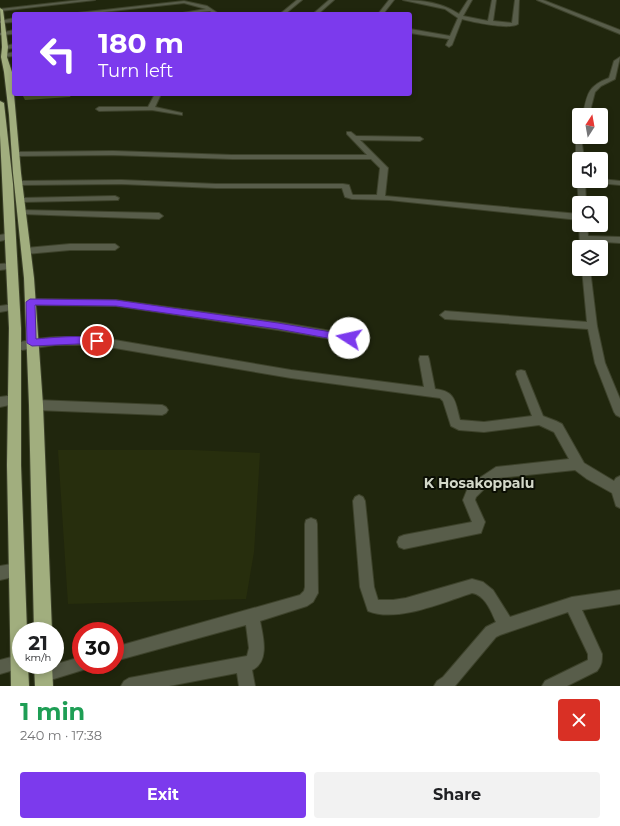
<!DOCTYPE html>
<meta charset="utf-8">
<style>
:root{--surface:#fff;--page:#f2f2f2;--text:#202124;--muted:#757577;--accent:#7c3aed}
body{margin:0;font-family:Montserrat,sans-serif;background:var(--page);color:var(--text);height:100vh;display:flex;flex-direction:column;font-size:15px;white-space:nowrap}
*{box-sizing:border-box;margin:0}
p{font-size:13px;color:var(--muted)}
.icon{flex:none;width:22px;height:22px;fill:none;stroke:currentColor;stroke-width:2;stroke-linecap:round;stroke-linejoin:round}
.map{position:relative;height:686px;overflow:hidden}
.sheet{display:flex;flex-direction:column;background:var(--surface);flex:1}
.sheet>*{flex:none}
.guide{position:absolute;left:12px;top:12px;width:400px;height:84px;border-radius:4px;box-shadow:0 2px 6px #0003;background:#7c3aed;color:#fff;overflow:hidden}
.needle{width:26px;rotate:11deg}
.buttons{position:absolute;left:572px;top:108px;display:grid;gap:8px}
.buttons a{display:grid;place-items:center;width:36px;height:36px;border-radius:4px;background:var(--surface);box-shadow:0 2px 6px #0003;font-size:20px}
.speed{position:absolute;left:12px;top:622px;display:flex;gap:8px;font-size:20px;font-weight:700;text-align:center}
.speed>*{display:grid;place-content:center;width:52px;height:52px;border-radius:50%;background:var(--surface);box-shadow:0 2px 6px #0003;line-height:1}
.speed small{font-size:10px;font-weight:400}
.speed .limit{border:6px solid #d22;background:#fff;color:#111}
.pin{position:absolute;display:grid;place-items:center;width:34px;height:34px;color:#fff;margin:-17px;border:2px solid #fff;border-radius:50%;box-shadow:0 1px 4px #0007}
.me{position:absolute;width:44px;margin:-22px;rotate:280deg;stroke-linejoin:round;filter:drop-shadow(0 0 3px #0008)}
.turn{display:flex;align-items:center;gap:14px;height:84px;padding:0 20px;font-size:18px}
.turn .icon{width:52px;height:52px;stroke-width:2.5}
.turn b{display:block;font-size:28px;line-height:34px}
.round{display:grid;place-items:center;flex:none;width:42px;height:42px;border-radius:4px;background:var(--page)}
.summary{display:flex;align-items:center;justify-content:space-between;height:68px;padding:0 20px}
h1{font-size:24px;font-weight:700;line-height:30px;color:#1e9e55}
.primary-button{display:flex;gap:8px;margin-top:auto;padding:8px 20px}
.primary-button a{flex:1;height:46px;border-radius:4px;background:var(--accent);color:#fff;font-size:16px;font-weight:700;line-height:46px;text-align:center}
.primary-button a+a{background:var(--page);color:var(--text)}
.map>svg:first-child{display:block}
.built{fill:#272e0d}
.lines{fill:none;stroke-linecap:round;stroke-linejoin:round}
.minor-casing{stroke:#3d422b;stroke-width:2}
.highway-casing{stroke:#3d422b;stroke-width:2}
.minor{fill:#585d4a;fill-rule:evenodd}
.highway{fill:#a1ae7e;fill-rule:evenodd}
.wall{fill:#464f25}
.route{fill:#7c3aed;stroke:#51269a}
.labels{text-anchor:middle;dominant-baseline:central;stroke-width:4;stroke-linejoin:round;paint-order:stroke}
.near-quarter-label{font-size:14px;font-weight:bold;fill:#d3d8c9;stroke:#0b0e04}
</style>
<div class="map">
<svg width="620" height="686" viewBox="0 0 620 686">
<rect width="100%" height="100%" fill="#20260d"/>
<!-- built -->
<path class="built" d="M58,450H192L260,453L254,552L246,599L68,604Z"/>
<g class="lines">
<defs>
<g id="minor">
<path d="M80,0H95L0,11V9Z"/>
<path d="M297,0H302L285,14H280Z"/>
<path d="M329,0H334L318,14H313Z"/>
<path d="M389,0H394L383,14H378Z"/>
<path d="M403,0C422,0 443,3 459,14L468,0H472L463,16L488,21L492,0H496L493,21L512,23L515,0H519L518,24C509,30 473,22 462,19L452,45L449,47L446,45L449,39L410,33V29L450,36L458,18L445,9Z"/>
<path d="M537,0H543L620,30V34Z"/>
<path d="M184,1L207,6L219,14H214L210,11L177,14L206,9L184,3L85,14H69Z"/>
<path d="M14,18V22L0,23V21Z"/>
<path d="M14,30V34L0,35V33Z"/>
<path d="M14,44V48L5,49L2,47Z"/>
<path d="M14,52V56L4,57L1,55Z"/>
<path d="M620,57L615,79L601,86L595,92L589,115H583C587,94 588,86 609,78L614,61Z"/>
<path d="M155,94H161L155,107L182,113V115L152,110L99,111L96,109L99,107H148Z"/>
<path d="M347,132H351L356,136L420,137L423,139L420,141L360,140L388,168L385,196L579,214V220L389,200L352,199L345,197L342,188H216L121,184L19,185L15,183L19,181L121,180L216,184H343L349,185L352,194L353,195H377L380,168L371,159H232L113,155L16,156L12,154L16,152L113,151L232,155H367L347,134Z"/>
<path d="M579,135V137H584L582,144L584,159H579V161L576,159V144Z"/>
<path d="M579,179V181H585L586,203H579V204L577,181Z"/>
<path d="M601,179L620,181V185L598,183L594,181H601Z"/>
<path d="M115,196L119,198L118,200L21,202L17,200L21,198Z"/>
<path d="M19,210L159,213L163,216L159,219L22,214H19Z"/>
<path d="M579,225H587L588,236L620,237V243L588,241V247H580Z"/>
<path d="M11,233L15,236L14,238L0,241V235Z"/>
<path d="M70,244H115L119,247L115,250H70L26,254L22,251L26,248Z"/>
<path d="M13,263L16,264L17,266L16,268L0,270V264Z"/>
<path d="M582,269H590L597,326L605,363L620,399V417L616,415L614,412L595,363L588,329L445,319L440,315L445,311L587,322Z"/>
<path d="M30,299L116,300L278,322L349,334L353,335L354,338L353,341L349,342L278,330L116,306L30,305L25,302Z"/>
<path d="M14,304L17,305L19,307L17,309L0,312V306Z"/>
<path d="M55,337H97L291,370L424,387L419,359L420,356H428L429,359L435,389C456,391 455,402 460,420L484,422L532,416L516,374L517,371L521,370L525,371L526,374L543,416L556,421L562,424L584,463L614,481L616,478L620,476V508L616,506L612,493L587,479L575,470L498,478L486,487L476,497L475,500L485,522L481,533L404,549L399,547L397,542L399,537L404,535L472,522L463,500L467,490L478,479L496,467L569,459L554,432L539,425L484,432L459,430L451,426L443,401L440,398L291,378L97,345H55L15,351L11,350L10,347L11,344L35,339Z"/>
<path d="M15,395L19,397L20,400L19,403L0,407V397Z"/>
<path d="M36,400L162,405L166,407L168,410L166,413L162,415L36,410L32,408L31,405L32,402Z"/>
<path d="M359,495L363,497L365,501L374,587L378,600H393L406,598L472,579L483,582L493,590L510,617L572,597L620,590V604L582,610L602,654C602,661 602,665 597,671L567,686H542L545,681L588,660V654L568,612L500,635L496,637L455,686H434L437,681L443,677L486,627L496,622C491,611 485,595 472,593C444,602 397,623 368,611L360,587L353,501L355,497Z"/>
<path d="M311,518L316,520L317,524L318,593L313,602L307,606L260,621C263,636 270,662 252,670L255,686H239L237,673L169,686H121L124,681L129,678L247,656L249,648L246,625L115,661V647L300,595L304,591L305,587V524L306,520Z"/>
<path d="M17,563L22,565L24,570L22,575L0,580V566Z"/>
<path d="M19,655H21V665H25L24,667L0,674V660Z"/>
<path d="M81,657V665H88L86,669L44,682L39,679L36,674L39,669Z"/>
</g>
<g id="highway">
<path d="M0,8L3,10L8,47L7,57L12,72L21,173L34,278L43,405L52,631H34L29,405L24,278L13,173L9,115L4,72L1,57L2,47Z"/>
<path d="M0,101L4,103L13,184L21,328V465L27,631H21V665H28L29,686H11L7,465L9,328L0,135Z"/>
<path d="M34,665H52L53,686H35Z"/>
</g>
</defs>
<!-- minor casing -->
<use href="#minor" class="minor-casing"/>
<!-- highway casing -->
<use href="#highway" class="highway-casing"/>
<!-- minor -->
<use href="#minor" class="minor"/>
<!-- highway -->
<use href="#highway" class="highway"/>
</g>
<!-- wall -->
<path class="wall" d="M22,94H72L70,97L25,100Z"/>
<!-- route -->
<path class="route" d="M30,299L116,300L278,323L349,335L354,338L349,342L278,329L116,306L35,305L36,339C47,338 96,333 101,341L97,345L78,344L32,346L27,343L26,302Z"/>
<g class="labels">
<!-- near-quarter labels -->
<g class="near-quarter-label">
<text x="479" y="483">K Hosakoppalu</text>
</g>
</g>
</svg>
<div class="buttons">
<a><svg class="needle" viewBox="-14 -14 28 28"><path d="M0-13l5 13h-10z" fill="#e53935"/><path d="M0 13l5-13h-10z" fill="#757577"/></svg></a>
<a><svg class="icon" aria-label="sound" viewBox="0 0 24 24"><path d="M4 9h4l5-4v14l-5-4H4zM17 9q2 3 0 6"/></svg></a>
<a><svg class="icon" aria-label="search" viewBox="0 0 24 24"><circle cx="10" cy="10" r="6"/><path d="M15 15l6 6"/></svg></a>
<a><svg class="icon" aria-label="layers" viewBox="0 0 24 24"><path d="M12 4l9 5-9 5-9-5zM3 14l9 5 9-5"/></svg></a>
</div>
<div class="speed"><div>21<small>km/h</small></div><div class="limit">30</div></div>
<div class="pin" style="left:97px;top:341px;background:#d93025"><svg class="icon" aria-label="arrive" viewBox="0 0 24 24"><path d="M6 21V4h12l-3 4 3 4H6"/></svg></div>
<svg class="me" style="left:349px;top:338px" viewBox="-20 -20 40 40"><circle r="19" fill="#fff"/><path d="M0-13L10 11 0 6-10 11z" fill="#7c3aed"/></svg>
<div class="guide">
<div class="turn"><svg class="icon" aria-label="left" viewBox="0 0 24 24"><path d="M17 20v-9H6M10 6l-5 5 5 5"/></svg><div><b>180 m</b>Turn left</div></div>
</div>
</div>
<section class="sheet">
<div class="summary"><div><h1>1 min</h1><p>240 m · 17:38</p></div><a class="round" style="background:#d93025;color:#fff"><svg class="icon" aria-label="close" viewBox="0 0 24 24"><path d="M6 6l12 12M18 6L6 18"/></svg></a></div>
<div class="primary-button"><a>Exit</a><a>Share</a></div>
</section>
